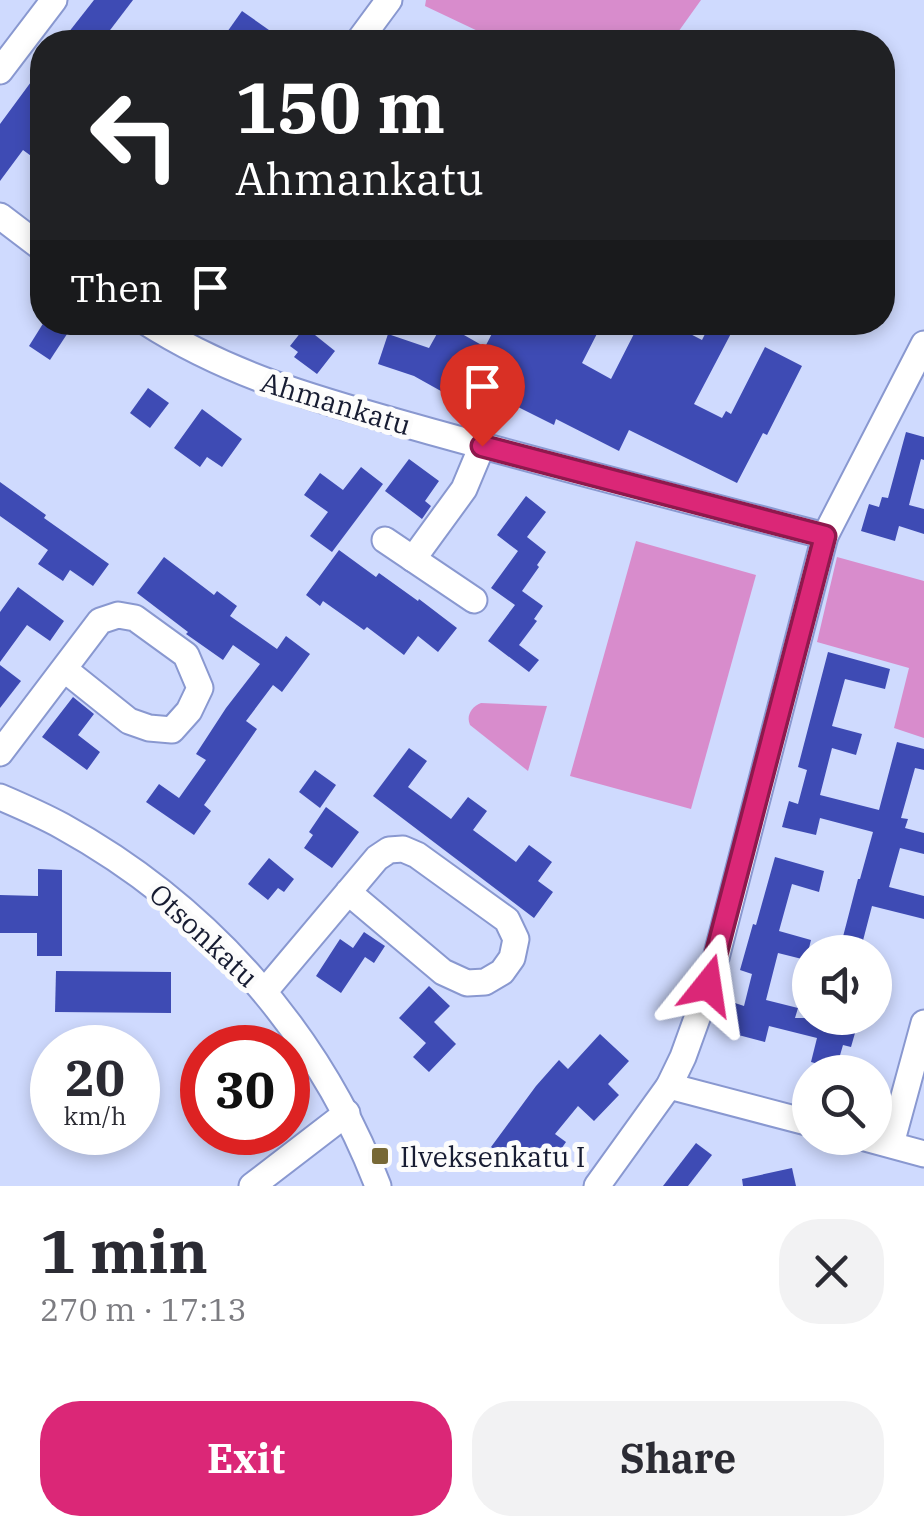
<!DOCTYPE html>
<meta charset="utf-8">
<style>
:root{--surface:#fff;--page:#f2f2f3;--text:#2b2b33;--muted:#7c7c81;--accent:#db2777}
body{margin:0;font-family:"IBM Plex Serif",serif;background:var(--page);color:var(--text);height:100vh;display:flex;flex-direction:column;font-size:38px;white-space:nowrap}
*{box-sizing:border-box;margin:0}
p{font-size:32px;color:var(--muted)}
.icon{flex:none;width:55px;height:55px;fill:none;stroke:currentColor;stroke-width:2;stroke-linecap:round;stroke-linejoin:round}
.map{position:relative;height:1186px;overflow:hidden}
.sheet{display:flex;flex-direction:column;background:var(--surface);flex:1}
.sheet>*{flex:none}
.banner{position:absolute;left:30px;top:30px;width:865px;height:305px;border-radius:40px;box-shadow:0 5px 15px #0003;background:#202124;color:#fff;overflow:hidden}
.controls{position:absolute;left:792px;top:935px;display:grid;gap:20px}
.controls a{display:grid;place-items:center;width:100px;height:100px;border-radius:50%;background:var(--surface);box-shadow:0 5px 15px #0003;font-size:50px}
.speed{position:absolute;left:30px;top:1025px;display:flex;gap:20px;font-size:50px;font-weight:700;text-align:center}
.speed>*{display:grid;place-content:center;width:130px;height:130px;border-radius:50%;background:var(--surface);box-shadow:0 5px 15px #0003;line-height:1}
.speed small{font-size:25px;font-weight:400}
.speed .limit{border:15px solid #d22;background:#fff;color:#111}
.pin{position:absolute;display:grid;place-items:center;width:85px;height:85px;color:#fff;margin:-102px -42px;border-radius:50% 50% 50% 0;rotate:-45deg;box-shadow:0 0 10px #0007}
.pin .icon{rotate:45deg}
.me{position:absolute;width:110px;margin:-55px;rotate:15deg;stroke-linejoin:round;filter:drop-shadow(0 0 8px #0008)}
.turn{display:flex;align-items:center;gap:35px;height:210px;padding:0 40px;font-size:45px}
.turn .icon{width:130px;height:130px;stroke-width:2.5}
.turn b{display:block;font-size:70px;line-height:85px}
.then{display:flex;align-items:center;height:95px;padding:0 40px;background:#0003;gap:20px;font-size:38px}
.round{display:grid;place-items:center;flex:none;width:105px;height:105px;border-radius:40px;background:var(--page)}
.overview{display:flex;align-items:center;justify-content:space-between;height:170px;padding:0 40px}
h1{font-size:60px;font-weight:700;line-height:75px}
.cta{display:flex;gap:20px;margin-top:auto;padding:20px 40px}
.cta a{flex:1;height:115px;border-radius:40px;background:var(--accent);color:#fff;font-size:40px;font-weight:700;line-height:115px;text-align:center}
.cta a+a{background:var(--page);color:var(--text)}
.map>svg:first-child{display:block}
.green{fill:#d88ccc}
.building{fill:#3e4bb4}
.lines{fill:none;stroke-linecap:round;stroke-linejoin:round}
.minor-casing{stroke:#8998d0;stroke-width:29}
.minor{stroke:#fff;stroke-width:25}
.route-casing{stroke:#8e194d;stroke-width:25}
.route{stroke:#db2777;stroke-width:18}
.poi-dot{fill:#776835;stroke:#fcfcfc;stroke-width:4}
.labels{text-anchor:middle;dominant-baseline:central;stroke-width:10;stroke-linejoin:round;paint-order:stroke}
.street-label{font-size:28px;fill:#171c32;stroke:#fcfcfc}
.poi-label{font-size:28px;fill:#171c32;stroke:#fcfcfc;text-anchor:start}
</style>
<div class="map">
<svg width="924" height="1186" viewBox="0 0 924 1186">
<rect width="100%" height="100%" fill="#cfdafe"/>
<!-- green -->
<g class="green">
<path d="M426,0H701L671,42H501L425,6Z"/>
<path d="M636,541L756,575L691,809L570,776Z"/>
<path d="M837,557L924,581V738L894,728L909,668L817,642Z"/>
<path d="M481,703L547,706L528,771L470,725C466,716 471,707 481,703Z"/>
</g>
<!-- building -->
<g class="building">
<path d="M94,0H133L101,42H61Z"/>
<path d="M242,11L286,42H220Z"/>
<path d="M42,67V164L23,150L0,181V124Z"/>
<path d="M44,322H56L69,331L50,360L29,346Z"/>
<path d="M498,322H603L582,363L611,379L640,322H667L702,340L711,322H737L694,404L722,418L726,411L731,414L765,347L802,366L767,435L763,433L737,483L629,430L619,451L556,419L554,425L506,401L491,430L452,409L457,400L414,376L378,364L388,334L429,348L443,323L485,347Z"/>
<path d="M305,327L335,351L317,374L294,357L298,352L290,346Z"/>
<path d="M148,388L169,403L150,428L130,413Z"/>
<path d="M202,409L242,439L222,467L207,457L200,467L174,448Z"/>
<path d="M906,432L924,437V460L921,459L909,505L924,509V534L899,526L895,541L861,531L869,504L879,507L882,497L888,498Z"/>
<path d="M409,459L439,481L425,501L431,506L422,519L385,491Z"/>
<path d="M361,467L383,484L332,552L310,536L328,512L304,495L320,473L343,490Z"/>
<path d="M0,482L46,515L44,518L109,564L93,586L70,570L63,581L38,564L48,550L0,516Z"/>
<path d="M526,496L546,512L527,537L546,552L537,565L539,567L522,591L543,606L534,619L537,621L519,645L539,660L529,672L488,641L515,605L491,588L518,551L497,535Z"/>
<path d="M339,550L376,577L379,573L418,601L419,599L457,628L438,652L418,636L404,655L367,627L364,630L323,601L320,606L306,595Z"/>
<path d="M164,557L214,595L217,591L237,606L230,616L277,649L286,636L310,654L282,692L273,685L246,721L257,729L204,805L211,811L194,835L146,802L159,784L179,798L206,760L196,754L226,708L260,664L233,645L223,660L186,634L188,632L137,593Z"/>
<path d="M18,587L64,621L50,641L27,625L0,662V612Z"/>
<path d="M828,652L890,669L885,689L845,679L832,726L862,734L856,755L832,748L820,795L879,810L897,742L924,749V770L915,768L901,818L908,819L905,828L924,833V854L900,848L889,887L924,896V919L872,906L860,952H839L858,879H860L873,832L820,818L816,835L782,827L789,801L798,804L807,770L798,767Z"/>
<path d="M0,665L21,681L0,708Z"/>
<path d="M73,697L94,714L78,735L100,752L87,770L42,737Z"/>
<path d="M409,748L427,761L408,787L451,819L468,797L487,811L473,830L516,862L529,845L552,862L538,881L553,892L534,918L373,796Z"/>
<path d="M315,770L336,785L320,808L299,792Z"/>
<path d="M326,807L359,832L332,868L304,848L313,835L309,832Z"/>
<path d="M775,857L824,871L819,892L792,884L779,931L811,940L806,960L778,953L766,1000L798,1008L795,1018H829L857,1026L851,1047L843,1045L836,1069L811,1062L817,1038L769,1026L765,1042L727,1032L735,1003L744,1006L752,974L740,970L753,924L756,925Z"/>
<path d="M269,858L294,879L284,892L278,888L268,900L248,884Z"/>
<path d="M38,869L62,870V956H37V933H0V895L38,896Z"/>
<path d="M364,932L385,946L374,963L365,957L341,993L316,976L340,939L353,948Z"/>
<path d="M56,971L171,972V1013L55,1012Z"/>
<path d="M429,986L450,1006L434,1022L456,1044L429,1072L413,1057L426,1043L399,1018Z"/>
<path d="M600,1034L629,1061L608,1084L619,1095L594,1121L578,1106L555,1134L566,1142L550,1165L537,1155L524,1172L491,1147L536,1086L559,1060L568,1069Z"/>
<path d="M696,1143L712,1155L688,1186H663Z"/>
<path d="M792,1168L796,1186H743L742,1179Z"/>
</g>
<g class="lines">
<defs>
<g id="minor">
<path d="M358,42L389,0"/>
<path d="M0,71L54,0"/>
<path d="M0,216L42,248"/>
<path d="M146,322C236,380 334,404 436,433C565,469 695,502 825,536"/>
<path d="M385,540L474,600"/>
<path d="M413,559L464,489L482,446"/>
<path d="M0,753L100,621L118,615L135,618L186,655L200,688L189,711L172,730L149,728L129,721L64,669"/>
<path d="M0,797C21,806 42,815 62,826C207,906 319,1032 378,1186"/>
<path d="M265,991L377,858L389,850L403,849L417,855L507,920L516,939L512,958L502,972L485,982L467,983L443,972L348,892"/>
<path d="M669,1086L810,1123"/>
<path d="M865,1138L924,1154"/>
<path d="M891,1144L924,1023"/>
<path d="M252,1186L347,1113"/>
<path d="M597,1186L669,1086L683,1057L709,985L825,536L924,344"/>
</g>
</defs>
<!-- minor casing -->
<use href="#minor" class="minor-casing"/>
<!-- minor -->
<use href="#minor" class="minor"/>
</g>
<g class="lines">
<defs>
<path id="route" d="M482,446L825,536L708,985"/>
</defs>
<!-- route casing -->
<use href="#route" class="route-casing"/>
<!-- route -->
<use href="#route" class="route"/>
</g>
<!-- markers -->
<rect class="poi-dot" x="370" y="1146" width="20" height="20" rx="5"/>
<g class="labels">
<!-- street labels -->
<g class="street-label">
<text transform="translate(336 403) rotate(17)">Ahmankatu</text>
<text transform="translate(204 935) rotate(43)">Otsonkatu</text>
</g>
<!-- poi labels -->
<g class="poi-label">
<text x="400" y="1156">Ilveksenkatu I</text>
</g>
</g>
</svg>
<div class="controls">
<a><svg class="icon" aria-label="sound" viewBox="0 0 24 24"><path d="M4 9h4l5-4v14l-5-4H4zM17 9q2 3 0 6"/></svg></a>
<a><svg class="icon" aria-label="search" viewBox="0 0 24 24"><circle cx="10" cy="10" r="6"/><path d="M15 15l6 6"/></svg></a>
</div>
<div class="speed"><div>20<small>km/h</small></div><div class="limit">30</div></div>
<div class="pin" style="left:482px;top:446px;background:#d93025"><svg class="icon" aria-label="arrive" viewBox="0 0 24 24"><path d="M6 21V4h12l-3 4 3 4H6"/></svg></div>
<svg class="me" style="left:708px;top:985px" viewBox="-20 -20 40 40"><path d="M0-17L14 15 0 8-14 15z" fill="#db2777" stroke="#fff" stroke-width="4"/></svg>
<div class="banner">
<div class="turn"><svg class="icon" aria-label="left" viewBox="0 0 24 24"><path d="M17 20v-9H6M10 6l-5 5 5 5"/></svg><div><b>150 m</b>Ahmankatu</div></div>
<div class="then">Then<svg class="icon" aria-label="arrive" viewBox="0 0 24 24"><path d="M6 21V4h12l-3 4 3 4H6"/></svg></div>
</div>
</div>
<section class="sheet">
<div class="overview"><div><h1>1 min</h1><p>270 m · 17:13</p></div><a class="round"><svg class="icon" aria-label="close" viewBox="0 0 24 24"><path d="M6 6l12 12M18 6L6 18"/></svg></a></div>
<div class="cta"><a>Exit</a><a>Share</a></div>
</section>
